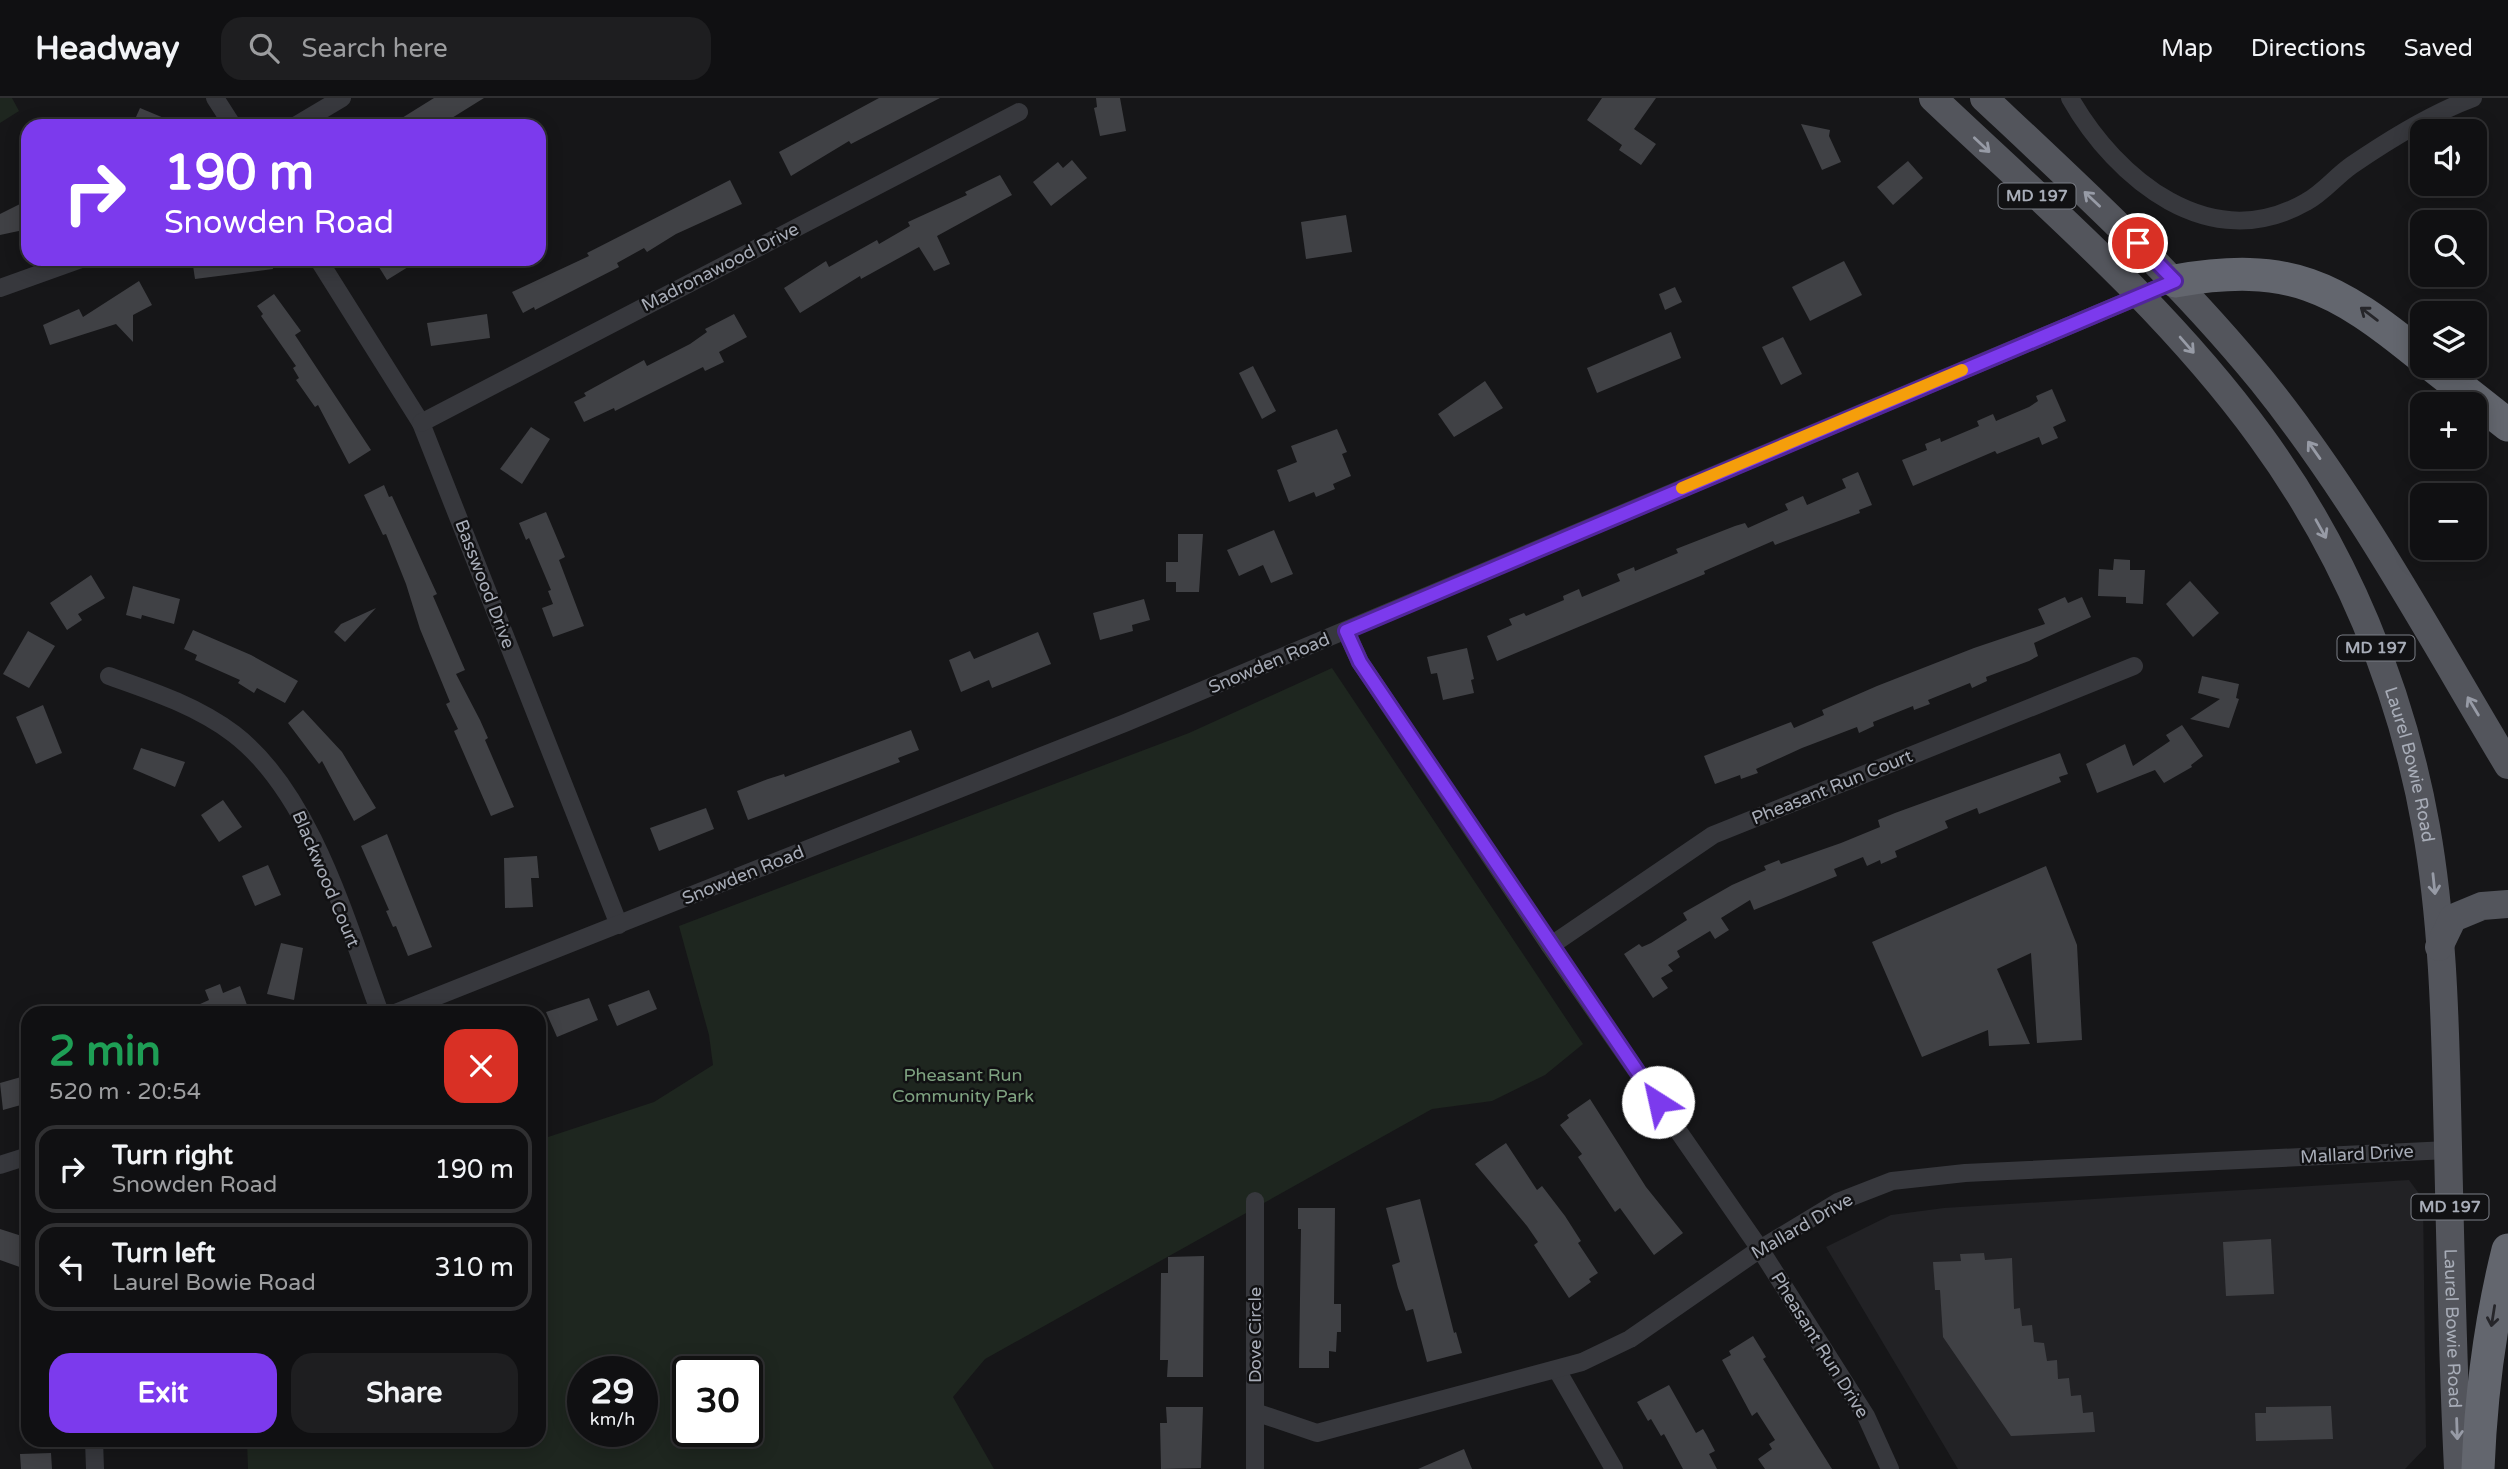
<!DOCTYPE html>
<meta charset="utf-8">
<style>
:root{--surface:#101012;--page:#1e1e20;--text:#f1f3f6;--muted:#9c9d9f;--line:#303032;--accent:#7c3aed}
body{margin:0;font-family:"Varela Round",sans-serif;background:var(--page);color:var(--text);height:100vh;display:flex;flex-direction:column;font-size:26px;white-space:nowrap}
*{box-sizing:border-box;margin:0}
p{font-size:23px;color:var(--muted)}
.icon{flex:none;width:38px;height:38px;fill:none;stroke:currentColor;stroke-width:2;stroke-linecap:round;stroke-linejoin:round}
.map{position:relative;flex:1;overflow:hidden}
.panel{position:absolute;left:21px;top:908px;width:525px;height:441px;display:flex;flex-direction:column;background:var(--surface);border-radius:21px;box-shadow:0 4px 18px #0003,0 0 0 2px var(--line)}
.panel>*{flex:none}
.guide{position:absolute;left:21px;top:21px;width:525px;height:147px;border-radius:21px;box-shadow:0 4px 18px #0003,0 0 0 2px var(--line);background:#7c3aed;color:#fff;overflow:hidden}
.buttons{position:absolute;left:2410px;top:21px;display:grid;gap:14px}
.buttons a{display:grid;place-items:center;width:77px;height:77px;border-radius:14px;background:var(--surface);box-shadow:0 4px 18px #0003,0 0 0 2px var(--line);font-size:35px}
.speed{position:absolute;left:567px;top:1258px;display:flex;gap:14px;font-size:35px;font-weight:700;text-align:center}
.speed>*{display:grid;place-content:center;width:91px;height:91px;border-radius:50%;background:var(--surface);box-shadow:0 4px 18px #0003,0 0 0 2px var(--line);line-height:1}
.speed small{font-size:18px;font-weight:400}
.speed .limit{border:4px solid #111;border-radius:10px;background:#fff;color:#111}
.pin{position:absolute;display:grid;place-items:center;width:60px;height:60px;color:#fff;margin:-30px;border:4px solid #fff;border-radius:50%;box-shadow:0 2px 7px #0007}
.me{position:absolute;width:77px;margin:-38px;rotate:325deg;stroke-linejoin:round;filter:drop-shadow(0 0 5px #0008)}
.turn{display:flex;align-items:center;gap:24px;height:147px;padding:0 28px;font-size:32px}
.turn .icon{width:91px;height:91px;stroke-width:2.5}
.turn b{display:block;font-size:49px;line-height:60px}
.round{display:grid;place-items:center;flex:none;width:74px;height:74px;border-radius:21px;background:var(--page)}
.head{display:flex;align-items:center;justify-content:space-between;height:119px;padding:0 28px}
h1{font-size:42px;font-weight:700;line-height:52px;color:#1e9e55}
.action{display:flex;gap:14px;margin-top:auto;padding:14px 28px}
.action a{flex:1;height:80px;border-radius:21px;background:var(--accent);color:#fff;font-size:28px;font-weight:700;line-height:80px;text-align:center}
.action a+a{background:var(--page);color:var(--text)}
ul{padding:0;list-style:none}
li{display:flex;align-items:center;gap:21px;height:88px;margin:0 14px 10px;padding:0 14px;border:4px solid var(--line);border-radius:21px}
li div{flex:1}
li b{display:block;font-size:26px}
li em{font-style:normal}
header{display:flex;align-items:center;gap:42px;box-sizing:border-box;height:98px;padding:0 35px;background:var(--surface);border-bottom:2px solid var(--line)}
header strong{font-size:33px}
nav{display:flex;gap:38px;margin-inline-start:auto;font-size:24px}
.search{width:490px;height:63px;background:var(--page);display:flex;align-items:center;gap:18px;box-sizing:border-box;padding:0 24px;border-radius:21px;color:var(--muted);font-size:26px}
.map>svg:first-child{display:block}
.built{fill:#222225}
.green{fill:#1e261f;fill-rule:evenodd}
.building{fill:#404145}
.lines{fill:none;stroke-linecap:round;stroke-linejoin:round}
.minor{stroke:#37383d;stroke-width:18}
.primary{stroke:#53555c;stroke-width:28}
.motorway{stroke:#63666e;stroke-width:33}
.oneway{stroke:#979ba6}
.oneway2{stroke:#26262a}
.route-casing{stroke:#51269a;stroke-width:18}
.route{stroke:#7c3aed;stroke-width:12}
.slow{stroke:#f59e0b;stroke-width:12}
.labels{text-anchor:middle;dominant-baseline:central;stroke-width:5;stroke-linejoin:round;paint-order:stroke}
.shield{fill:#111113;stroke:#7b7e86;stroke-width:2}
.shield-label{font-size:16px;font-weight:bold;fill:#a8adb8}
.street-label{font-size:18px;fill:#a8adb8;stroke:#111113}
.park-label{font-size:18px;fill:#7fa381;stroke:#111113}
</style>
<header>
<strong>Headway</strong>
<div class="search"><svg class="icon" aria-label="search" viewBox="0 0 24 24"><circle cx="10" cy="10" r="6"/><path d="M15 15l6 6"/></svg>Search here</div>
<nav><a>Map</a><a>Directions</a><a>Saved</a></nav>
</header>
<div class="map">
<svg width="2508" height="1371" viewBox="0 0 2508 1371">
<rect width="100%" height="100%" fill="#161618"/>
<!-- built -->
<path class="built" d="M2409,1082L2423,1101L2426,1349L2405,1371H1958L1826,1149L1891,1117L1944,1110Z"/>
<!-- green -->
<g class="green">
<path d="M0,0H12L19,13L0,25Z"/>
<path d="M1332,570L1583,946L1545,977L1492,1003L1432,1011L985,1261L953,1299L994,1371H248L247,1342H539V1042L654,1004L713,967L709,937L679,828L1189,635ZM583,1274H642V1334H583ZM688,1274H747V1334H688Z"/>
</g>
<!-- building -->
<g class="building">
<path d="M434,0H484L439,28H389Z"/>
<path d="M879,0H940L851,46L849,43L791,78L779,54Z"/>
<path d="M1096,0H1120L1126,33L1100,38L1094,10L1097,9Z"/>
<path d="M1602,0H1656L1634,31L1656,46L1641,67L1619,52L1622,47L1587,22Z"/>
<path d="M140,10L183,28H132Z"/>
<path d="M1801,26L1830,32L1829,38L1841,64L1822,72Z"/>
<path d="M1072,62L1087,80L1051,108L1033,84L1058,64L1063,70Z"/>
<path d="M1908,63L1923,80L1893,107L1877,89Z"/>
<path d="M1000,77L1012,97L937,138L950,166L934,173L919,149L861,181L860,178L800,215L784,190L826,163L829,169L877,142L879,146L910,128L908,124L967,97L965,94Z"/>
<path d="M730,82L742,106L676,136L647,154L644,150L617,165L619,169L535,212L534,209L523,215L512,194L589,158L587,155Z"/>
<path d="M28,102V131L0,137V116Z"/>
<path d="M1346,117L1352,154L1306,161L1301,124Z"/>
<path d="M192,161H272L273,171L195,181Z"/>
<path d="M374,161H421L387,182Z"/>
<path d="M1844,163L1862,197L1810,223L1792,189Z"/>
<path d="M139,183L152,207L133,217V244L116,226L50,247L43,227L79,211L83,219Z"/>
<path d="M1675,189L1682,204L1665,212L1659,196Z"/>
<path d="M274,196L301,233L295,237L371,352L349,366L318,307L315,309L296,282L299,280L293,270L296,268L261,218L263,216L257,208Z"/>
<path d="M487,216L490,240L431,248L427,225Z"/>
<path d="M734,216L747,239L719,254L724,264L705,273L703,269L615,313L614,310L584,324L574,304L586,298L584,295L644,262L647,268L690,246L707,234L705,231Z"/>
<path d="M1671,234L1681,260L1597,295L1587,270Z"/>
<path d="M1783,239L1802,276L1781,287L1762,249Z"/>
<path d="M1253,268L1276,313L1262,321L1239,275Z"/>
<path d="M1485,283L1503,310L1454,339L1438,316Z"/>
<path d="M2052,291L2066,323L2053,329L2058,340L2042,347L2039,339L1997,356L1995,353L1913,388L1902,362L1927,352L1925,346L1940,340L1941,344L1979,328L1977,323L1993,316L1996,323L2029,309L2038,303L2036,298Z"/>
<path d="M531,329L550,341L522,386L500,371Z"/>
<path d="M1337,331L1347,354L1342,356L1351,378L1333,386L1335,391L1316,399L1314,394L1289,404L1277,372L1297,364L1291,348Z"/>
<path d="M1858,374L1872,407L1859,412L1860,415L1775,447L1773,443L1704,473L1705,476L1497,563L1487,538L1512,527L1509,521L1524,515L1526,518L1564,502L1563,498L1579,491L1582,499L1620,483L1617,476L1634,469L1635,473L1678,455L1676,451L1735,428L1745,425L1748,430L1788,412L1785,406L1803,398L1807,407L1846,390L1842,381Z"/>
<path d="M384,387L389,399L392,398L437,496L433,498L465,572L456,576L480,622L488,640L485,642L514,709L491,718L454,633L458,631L446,606L450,604L420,531L406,486L386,436L383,437L364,397Z"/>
<path d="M546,414L565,459L559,462L584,528L553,539L542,510L553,506L548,493L551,492L529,440L526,442L519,425Z"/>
<path d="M1274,432L1293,476L1271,485L1263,467L1239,478L1227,452Z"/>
<path d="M1178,436H1203L1199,494H1176V484H1166V464H1178Z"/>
<path d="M2114,461L2130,462V472H2145L2143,506L2126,505V499L2098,498L2099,471L2113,472Z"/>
<path d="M91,477L105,500L78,516L82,522L67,532L50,505Z"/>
<path d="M2190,483L2219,515L2193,539L2166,506Z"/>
<path d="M133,488L180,501L174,526L142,517L141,521L126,517Z"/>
<path d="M2065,499L2068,505L2082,499L2091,519L2034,545L2038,558L2029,563L1986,579L1987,583L1972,590L1970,585L1928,602L1930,606L1914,612L1913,608L1873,624L1874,628L1859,635L1857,629L1802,650L1756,671L1758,675L1741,681L1740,677L1715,686L1704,658L1791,624L1794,630L1824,617L1822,612L1877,588L1974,550L2045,526L2038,511Z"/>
<path d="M1144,501L1150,522L1132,527L1133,533L1100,542L1093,515Z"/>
<path d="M376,510L345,544L334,534L341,526Z"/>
<path d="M193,532L251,557L298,583L285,605L257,590L254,595L238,585L240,582L195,562L197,557L184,551Z"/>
<path d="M28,533L55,548L29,590L3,576Z"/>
<path d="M1038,534L1051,566L992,590L989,582L961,594L949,562L970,553L974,561Z"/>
<path d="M1467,550L1474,581L1471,582L1474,595L1443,602L1437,575L1431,576L1427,559Z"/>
<path d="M2202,578L2239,586L2236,600L2239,601L2229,630L2190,621L2220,601L2198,595Z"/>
<path d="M43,607L62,655L36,666L16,619Z"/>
<path d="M303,612L342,654L376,710L354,723L322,663L319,666L288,625Z"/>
<path d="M2182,627L2203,658L2191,667L2192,669L2164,685L2155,672L2097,695L2086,666L2125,646L2133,668L2170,643L2166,637Z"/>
<path d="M911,632L919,652L898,660L900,664L748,722L737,693L768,681L784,676L785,679Z"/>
<path d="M141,650L185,664L175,689L133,671Z"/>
<path d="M2060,655L2068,676L2059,679L2061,684L1979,716L1977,710L1945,723L1948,730L1895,753L1897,759L1881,766L1880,762L1867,768L1863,759L1834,771L1837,778L1754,812L1750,802L1721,820L1729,832L1715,841L1710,833L1677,853L1680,859L1668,867L1673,873L1661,880L1668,890L1653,900L1624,856L1639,846L1642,849L1651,845L1687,822L1683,815L1732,787L1766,772L1764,768L1779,762L1781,766L1841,745L1880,729L1878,722L1895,715Z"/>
<path d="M223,702L242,729L219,744L201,717Z"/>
<path d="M706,710L714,731L659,753L650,730Z"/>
<path d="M387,736L432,849L408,858L396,828L393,829L386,813L389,812L361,748Z"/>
<path d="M537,758L539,780H531L533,809L505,810L504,760Z"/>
<path d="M268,767L281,797L255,808L242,778Z"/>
<path d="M2046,768L2077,847L2082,942L2037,945L2031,855L1997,871L2030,946L1989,948L1988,932L1922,959L1872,844Z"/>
<path d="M281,845L303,850L294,902L267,896Z"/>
<path d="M220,886L223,895L240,888L250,915H180L209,902L205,892Z"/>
<path d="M649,892L657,911L617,928L608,907Z"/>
<path d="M589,900L598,922L557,939L546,914Z"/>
<path d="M28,977V1005L3,1012L0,985Z"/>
<path d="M1590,1001L1646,1089L1683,1135L1654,1157L1620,1110L1615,1114L1578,1059L1582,1056L1560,1027L1569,1020L1567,1017Z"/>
<path d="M1506,1045L1537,1092L1542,1088L1565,1118L1581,1143L1578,1145L1598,1175L1589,1181L1591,1184L1569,1200L1534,1147L1538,1144L1527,1128L1475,1066Z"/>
<path d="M1420,1101L1454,1235L1456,1234L1462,1255L1427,1264L1413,1211L1406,1213L1398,1190L1392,1167L1400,1164L1386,1110Z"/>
<path d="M1298,1110H1335L1334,1206H1341V1234H1337L1336,1254L1329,1253V1270H1299L1301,1131H1298Z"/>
<path d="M0,1131L28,1140V1172L0,1162Z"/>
<path d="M2271,1141L2274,1196L2226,1198L2223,1144Z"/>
<path d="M1984,1155L1985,1162L2012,1160L2014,1211L2020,1210L2022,1228L2032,1227L2034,1244L2044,1245L2047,1263L2057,1262L2058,1281L2069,1280L2071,1298L2081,1297L2083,1315L2093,1314L2095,1334L2011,1338L1943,1239L1940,1192H1935L1933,1164L1961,1163L1960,1156Z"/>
<path d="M1204,1158L1203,1279H1167L1168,1262H1160L1161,1175H1168V1159Z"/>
<path d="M1753,1238L1766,1259L1763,1261L1832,1371H1765L1758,1361L1772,1351L1769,1346L1775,1342L1757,1314L1752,1318L1722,1262L1731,1257L1729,1253Z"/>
<path d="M1669,1287L1696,1335L1703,1331L1706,1336L1715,1353L1709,1356L1717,1371H1683L1664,1336L1661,1338L1651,1321L1648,1323L1637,1304Z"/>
<path d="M2331,1308L2333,1341L2256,1343L2255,1315H2266V1309Z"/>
<path d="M1166,1309H1203L1201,1370L1161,1371L1160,1325H1167Z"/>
<path d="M1464,1351L1472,1371H1418Z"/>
<path d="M51,1355L52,1371H21L20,1356Z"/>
</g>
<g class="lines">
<!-- minor -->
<g class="minor">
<path d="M215,0L233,28"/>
<path d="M2070,0C2116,81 2210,159 2306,104C2323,95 2336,78 2352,67C2390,41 2430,16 2473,0"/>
<path d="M295,28L342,0"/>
<path d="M318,161L421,325L619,827"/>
<path d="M0,190L81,161"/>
<path d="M421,325L1019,14"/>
<path d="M1346,533L1360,564L1550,848L1760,1151L1866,1318L1890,1371"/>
<path d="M109,578C152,593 197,608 234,636C312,696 347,826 380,915"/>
<path d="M1550,848L1713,737L2134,568"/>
<path d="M395,915L1125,625L2175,183"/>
<path d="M0,1067L28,1058"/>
<path d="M1557,1272L1614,1371"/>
<path d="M1255,1314L1317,1335L1582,1264L1630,1241L1760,1151L1838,1104L1892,1083L1965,1075L2448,1052"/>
<path d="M94,1342L95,1371"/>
<path d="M1255,1371V1103"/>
</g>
<!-- primary -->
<g class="primary">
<path id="s1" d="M1933,0C2047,108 2168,211 2261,339C2345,454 2401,589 2426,729C2442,819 2445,915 2447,1007C2450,1128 2452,1250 2458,1371"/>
<path d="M1984,0C2081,91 2178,180 2262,283C2357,401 2430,537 2508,667"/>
<path d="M2439,849L2453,820L2482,808L2508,806"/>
</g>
<!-- motorway -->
<g class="motorway">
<path d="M2175,183C2289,163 2335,188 2422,259"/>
<path d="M2433,268L2508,327"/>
<path d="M2478,1371C2481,1296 2490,1224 2508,1152"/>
</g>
</g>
<!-- one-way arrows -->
<defs><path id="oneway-shaft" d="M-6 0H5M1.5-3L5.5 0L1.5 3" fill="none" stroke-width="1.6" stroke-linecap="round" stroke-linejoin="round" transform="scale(1.75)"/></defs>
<g class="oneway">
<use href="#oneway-shaft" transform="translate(1982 47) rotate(43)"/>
<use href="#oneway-shaft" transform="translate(2092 101) rotate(-137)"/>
<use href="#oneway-shaft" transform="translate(2187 247) rotate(49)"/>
<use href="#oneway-shaft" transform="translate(2314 352) rotate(-125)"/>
<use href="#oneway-shaft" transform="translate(2321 431) rotate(61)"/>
<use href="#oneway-shaft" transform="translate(2473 608) rotate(-121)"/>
<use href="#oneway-shaft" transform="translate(2434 786) rotate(84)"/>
<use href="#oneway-shaft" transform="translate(2457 1331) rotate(88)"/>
</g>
<g class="oneway2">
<use href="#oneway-shaft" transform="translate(2369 216) rotate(-143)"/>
<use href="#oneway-shaft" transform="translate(2493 1218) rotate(99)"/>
</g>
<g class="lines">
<defs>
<path id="route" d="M1658,1004L1360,564L1346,533L2175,183L2138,145"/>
</defs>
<!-- route casing -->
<use href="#route" class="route-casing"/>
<!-- route -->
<use href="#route" class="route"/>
<!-- slow -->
<path class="slow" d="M1682,390L1962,272"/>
</g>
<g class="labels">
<!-- shield labels -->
<g class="shield">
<rect x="1998.5" y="85.5" width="77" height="25" rx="5"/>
<rect x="2337.5" y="537.5" width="77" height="25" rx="5"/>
<rect x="2411.5" y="1096.5" width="77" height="25" rx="5"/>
</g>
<g class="shield-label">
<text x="2037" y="98">MD 197</text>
<text x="2376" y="550">MD 197</text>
<text x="2450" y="1109">MD 197</text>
</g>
<!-- street labels -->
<g class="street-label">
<text transform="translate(720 169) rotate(-27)">Madronawood Drive</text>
<text transform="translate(485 486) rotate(69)">Basswood Drive</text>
<text transform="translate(1269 565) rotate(-23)">Snowden Road</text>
<text stroke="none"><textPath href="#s1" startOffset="835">Laurel Bowie Road</textPath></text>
<text transform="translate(1832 689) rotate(-22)">Pheasant Run Court</text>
<text transform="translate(743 777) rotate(-22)">Snowden Road</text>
<text transform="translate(326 781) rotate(67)">Blackwood Court</text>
<text transform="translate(2357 1056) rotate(-3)">Mallard Drive</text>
<text transform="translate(1802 1128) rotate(-30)">Mallard Drive</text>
<text stroke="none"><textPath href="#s1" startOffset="1402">Laurel Bowie Road</textPath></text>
<text transform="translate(1255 1237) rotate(-90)">Dove Circle</text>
<text transform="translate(1820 1247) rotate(58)">Pheasant Run Drive</text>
</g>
<!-- park labels -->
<g class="park-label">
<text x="963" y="977">Pheasant Run<tspan x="963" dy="21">Community Park</tspan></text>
</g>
</g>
</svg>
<div class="buttons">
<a><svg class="icon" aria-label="sound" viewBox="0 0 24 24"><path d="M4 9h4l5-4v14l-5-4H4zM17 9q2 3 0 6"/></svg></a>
<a><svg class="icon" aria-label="search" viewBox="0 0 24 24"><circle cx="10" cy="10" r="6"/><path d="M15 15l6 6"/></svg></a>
<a><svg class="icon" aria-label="layers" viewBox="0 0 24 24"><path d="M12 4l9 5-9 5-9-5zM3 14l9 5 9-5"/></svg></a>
<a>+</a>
<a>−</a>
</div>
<div class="speed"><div>29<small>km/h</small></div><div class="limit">30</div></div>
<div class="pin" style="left:2138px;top:145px;background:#d93025"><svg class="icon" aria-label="arrive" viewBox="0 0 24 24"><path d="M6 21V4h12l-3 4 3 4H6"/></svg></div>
<svg class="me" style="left:1658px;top:1004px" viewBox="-20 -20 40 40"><circle r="19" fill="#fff"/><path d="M0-13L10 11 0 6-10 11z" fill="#7c3aed"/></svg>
<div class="guide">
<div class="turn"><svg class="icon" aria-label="right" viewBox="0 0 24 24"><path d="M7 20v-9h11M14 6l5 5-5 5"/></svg><div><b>190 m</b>Snowden Road</div></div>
</div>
<section class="panel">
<div class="head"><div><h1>2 min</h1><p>520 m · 20:54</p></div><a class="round" style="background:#d93025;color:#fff"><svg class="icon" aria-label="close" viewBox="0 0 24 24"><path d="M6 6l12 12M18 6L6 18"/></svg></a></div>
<ul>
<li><svg class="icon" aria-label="right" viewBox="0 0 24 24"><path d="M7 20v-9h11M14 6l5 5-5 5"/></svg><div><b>Turn right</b><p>Snowden Road</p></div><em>190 m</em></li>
<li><svg class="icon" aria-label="left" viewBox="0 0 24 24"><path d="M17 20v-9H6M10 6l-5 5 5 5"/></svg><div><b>Turn left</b><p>Laurel Bowie Road</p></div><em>310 m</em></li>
</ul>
<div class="action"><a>Exit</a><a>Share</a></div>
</section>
</div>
